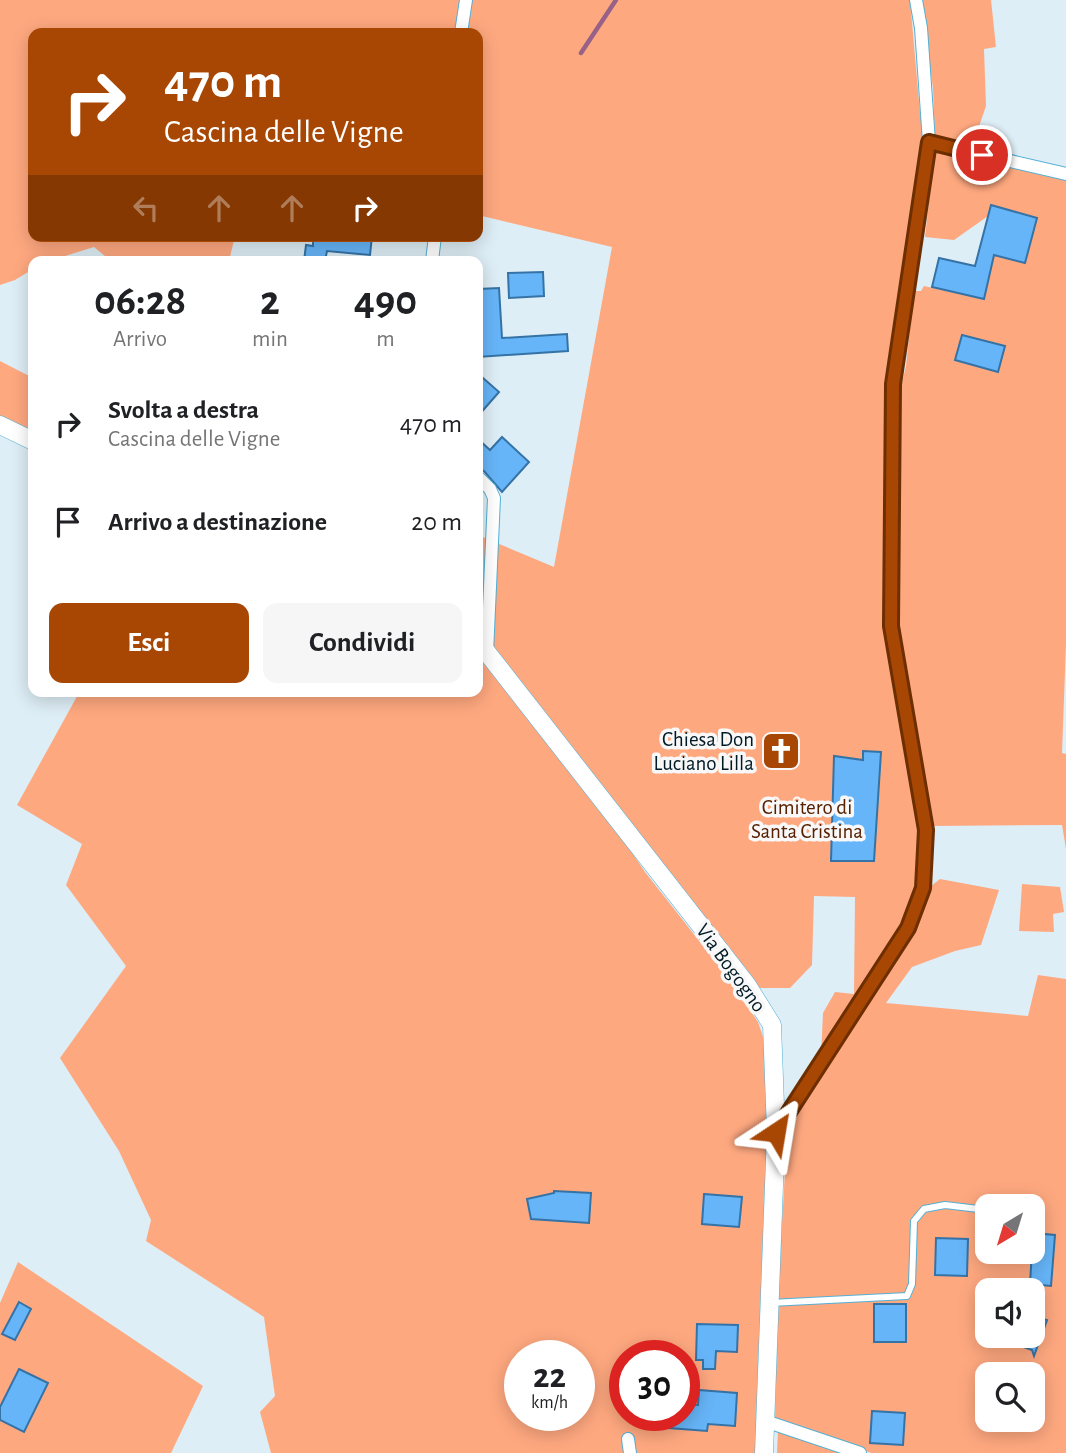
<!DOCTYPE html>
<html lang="it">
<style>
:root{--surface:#fff;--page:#f6f6f6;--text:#202124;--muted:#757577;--accent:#a84703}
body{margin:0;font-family:"Alegreya Sans",sans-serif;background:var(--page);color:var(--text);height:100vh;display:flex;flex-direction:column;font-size:26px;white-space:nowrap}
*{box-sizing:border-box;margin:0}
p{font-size:23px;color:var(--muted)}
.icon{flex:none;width:38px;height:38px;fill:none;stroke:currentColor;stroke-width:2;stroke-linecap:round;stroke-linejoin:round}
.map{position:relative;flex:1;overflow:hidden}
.panel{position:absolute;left:28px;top:256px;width:455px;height:441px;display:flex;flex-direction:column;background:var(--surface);border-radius:14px;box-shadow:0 4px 18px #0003}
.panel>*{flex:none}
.top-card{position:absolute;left:28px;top:28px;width:455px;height:214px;border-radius:14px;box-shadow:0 4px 18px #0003;background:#a84703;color:#fff;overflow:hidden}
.needle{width:46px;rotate:218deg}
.fabs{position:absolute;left:975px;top:1194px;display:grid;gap:14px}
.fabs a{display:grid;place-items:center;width:70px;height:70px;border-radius:14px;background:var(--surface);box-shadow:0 4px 18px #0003;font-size:35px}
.speed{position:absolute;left:504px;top:1340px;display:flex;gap:14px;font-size:35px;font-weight:700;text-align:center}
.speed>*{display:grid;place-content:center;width:91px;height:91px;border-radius:50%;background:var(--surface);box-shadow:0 4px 18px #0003;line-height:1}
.speed small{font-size:18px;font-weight:400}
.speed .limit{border:10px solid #d22;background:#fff;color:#111}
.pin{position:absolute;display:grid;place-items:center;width:60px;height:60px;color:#fff;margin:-30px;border:4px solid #fff;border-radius:50%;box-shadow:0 2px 7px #0007}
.me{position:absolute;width:77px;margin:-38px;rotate:33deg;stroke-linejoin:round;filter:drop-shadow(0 0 5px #0008)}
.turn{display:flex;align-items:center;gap:24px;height:147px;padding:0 21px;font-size:32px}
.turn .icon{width:91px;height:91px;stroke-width:2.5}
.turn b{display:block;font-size:49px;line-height:60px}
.lanes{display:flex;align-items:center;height:66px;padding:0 21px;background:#0003;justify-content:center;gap:35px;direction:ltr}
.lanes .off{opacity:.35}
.eta{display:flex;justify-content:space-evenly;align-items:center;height:119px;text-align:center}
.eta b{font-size:42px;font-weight:700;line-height:49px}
.button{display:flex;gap:14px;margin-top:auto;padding:14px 21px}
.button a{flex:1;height:80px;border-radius:14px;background:var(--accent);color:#fff;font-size:28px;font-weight:700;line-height:80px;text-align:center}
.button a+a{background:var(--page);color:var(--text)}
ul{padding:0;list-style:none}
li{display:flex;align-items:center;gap:21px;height:98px;padding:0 21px}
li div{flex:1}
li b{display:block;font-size:26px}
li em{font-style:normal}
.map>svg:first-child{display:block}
.green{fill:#fea87f;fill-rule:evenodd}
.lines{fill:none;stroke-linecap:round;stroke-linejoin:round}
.stream{stroke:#986188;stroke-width:4.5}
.building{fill:#66b5f8;stroke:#3573a6;stroke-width:2}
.lane-casing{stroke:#53b0d4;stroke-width:8}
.street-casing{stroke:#53b0d4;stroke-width:14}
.secondary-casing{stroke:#53b0d4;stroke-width:19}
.lane{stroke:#fff;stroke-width:6}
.street{stroke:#fff;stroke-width:12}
.secondary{stroke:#fff;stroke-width:18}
.route-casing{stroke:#6d2e02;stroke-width:18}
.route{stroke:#a84703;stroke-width:12}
.labels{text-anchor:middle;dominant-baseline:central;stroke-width:7;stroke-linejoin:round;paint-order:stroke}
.poi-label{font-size:21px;fill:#001a25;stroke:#f8f8f8;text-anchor:end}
.park-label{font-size:21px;fill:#582000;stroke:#f8f8f8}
.street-label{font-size:21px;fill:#001a25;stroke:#f8f8f8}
</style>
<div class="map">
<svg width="1066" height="1453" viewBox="0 0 1066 1453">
<rect width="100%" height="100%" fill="#deeef6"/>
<!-- green -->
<g class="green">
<path d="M0,0H910L920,113L925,142L891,383L889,634L921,833L918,888L905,923L821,1056L823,1013L835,992L854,994L855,897L814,896L812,965L790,988H758L478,630V535L554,567L612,247L478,215V33H33V236H235L229,261H111L94,247L49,261H33V269L15,280L0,285Z"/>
<path d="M921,0H991L996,47L984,49L986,106L972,147L935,137L933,88Z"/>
<path d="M935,149L1066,180V644L1062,753L1066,754V849L1062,825L930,826L896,647V487L901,387L906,366L914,291H921L924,286L984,299L988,216L954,240L925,237Z"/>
<path d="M0,361L33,378V432L0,416Z"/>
<path d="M478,653L568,757L645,872L733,984L758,1022L770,1058V1181L756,1453H271L260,1412L275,1396L264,1317L146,1241L151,1220L119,1151L60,1058L126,966L66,885L82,844L17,805L80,691H478ZM520,1356H579V1416H520ZM625,1356H684V1416H625Z"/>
<path d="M940,879L999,890L981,945L955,951L912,967L886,1003L1028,1016L1038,975L1066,979V1453H871L775,1419L777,1310L786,1154L793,1138L788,1131L831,1053L916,927L926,890ZM987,1206H1032V1251H987ZM987,1290H1032V1335H987ZM987,1374H1032V1419H987Z"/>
<path d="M1022,884L1060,887L1064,912L1053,914L1054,932L1019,931Z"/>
<path d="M18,1262L203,1386L171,1453H0V1303Z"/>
<path d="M778,1429L850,1453H777Z"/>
</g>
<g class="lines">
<!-- stream -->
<path class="stream" d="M581,53L616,0"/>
</g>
<!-- building -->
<g class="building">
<path d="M991,205L1037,218L1025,263L994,255L984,299L932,287L939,258L975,266Z"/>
<path d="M313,236H372L370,255L327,251L325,261H304L306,245L313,246Z"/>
<path d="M543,272L544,296L509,298L508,273Z"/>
<path d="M499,288L502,338L567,334L568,351L478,357V289Z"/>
<path d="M962,335L1005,346L998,372L955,360Z"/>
<path d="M483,378L499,392L478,416V384Z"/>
<path d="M502,437L529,462L502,492L484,471L478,468V439L490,450Z"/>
<path d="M768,739H794V764L768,763Z"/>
<path d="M863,751L881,752L874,861H831L834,756L863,760Z"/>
<path d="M554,1191L591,1193L589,1223L531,1219L527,1199L554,1193Z"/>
<path d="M704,1194L742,1197L739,1227L702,1224Z"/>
<path d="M1033,1233L1055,1235L1051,1286L1030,1284Z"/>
<path d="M936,1238L968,1239L967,1276L935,1275Z"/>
<path d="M19,1302L31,1309L15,1340L2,1334Z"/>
<rect x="874" y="1304" width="32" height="38"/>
<path d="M1032,1315L1047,1320L1034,1356L1032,1350L996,1337V1335H1032Z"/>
<path d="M697,1324L738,1325L737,1352L716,1351L715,1369H703V1360H696Z"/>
<path d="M19,1369L48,1383L24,1432L0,1420V1407Z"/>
<path d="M699,1390L737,1393L735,1426L708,1424L707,1431L669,1428L670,1416H684V1404L698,1405Z"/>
<path d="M872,1411L905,1413L903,1445L870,1443Z"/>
</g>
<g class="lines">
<defs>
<g id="lane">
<path d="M1032,1215H1037"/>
<path d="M770,1303L907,1296L912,1284L914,1221L924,1209L945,1205L987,1210"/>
</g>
<g id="street">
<path d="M461,33L466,0"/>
<path d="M929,142L1066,174"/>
<path d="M432,261L435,236"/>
<path d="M478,477L490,489L494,498L487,653"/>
<path d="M776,1131L908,928L923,888L926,829L891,633L893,384L929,142L921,28L916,0"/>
<path d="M765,1421L860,1453"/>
<path d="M628,1439L630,1453"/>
</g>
<g id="secondary">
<path d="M0,425L33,441"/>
<path d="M478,641L747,985L772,1025L776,1132L764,1453"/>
</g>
</defs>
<!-- lane casing -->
<use href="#lane" class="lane-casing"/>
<!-- street casing -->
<use href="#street" class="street-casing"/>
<!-- secondary casing -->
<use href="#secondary" class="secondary-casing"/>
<!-- lane -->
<use href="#lane" class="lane"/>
<!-- street -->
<use href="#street" class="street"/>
<!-- secondary -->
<use href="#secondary" class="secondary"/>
</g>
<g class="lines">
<defs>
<path id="route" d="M776,1132L908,928L923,888L926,830L891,626L893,384L929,142L982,155"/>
</defs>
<!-- route casing -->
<use href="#route" class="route-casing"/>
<!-- route -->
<use href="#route" class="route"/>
</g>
<!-- icons -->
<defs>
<symbol id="church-square" viewBox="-11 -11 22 22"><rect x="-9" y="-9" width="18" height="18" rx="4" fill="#a84703" stroke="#f8f8f8"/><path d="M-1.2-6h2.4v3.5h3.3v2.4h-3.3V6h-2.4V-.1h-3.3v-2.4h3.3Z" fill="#fff"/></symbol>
</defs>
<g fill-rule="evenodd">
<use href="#church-square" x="759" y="729" width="44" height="44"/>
</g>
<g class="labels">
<!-- poi labels -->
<g class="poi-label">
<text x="754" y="739">Chiesa Don<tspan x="754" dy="24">Luciano Lilla</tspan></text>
</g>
<!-- park labels -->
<g class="park-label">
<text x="807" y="807">Cimitero di<tspan x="807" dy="24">Santa Cristina</tspan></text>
</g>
<!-- street labels -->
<g class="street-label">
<text transform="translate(731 968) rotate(54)">Via Bogogno</text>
</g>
</g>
</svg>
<div class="fabs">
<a><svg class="needle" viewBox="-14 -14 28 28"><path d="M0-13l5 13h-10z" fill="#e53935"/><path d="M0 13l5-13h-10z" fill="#757577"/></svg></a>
<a><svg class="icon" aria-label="sound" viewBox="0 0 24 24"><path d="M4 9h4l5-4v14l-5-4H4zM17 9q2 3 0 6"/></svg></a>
<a><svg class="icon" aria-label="search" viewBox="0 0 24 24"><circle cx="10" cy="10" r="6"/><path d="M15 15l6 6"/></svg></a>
</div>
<div class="speed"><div>22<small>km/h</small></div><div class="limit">30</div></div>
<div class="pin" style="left:982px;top:155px;background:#d93025"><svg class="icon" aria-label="arrive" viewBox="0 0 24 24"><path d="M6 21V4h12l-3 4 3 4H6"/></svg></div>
<svg class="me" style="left:776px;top:1132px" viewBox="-20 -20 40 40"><path d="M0-17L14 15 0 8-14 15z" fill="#a84703" stroke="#fff" stroke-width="4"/></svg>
<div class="top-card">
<div class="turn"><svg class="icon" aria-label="right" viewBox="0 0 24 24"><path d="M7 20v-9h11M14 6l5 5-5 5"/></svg><div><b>470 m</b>Cascina delle Vigne</div></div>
<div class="lanes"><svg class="icon off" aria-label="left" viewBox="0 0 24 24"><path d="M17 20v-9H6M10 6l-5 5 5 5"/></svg><svg class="icon off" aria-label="ahead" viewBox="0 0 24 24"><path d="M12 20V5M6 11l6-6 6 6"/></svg><svg class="icon off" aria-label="ahead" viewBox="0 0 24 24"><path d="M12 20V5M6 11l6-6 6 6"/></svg><svg class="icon" aria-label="right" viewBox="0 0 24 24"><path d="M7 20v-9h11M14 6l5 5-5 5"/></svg></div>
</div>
<section class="panel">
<div class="eta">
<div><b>06:28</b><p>Arrivo</p></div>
<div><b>2</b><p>min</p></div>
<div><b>490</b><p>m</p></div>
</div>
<ul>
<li><svg class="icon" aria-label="right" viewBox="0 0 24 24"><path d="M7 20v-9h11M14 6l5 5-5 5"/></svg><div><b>Svolta a destra</b><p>Cascina delle Vigne</p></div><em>470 m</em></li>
<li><svg class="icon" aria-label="arrive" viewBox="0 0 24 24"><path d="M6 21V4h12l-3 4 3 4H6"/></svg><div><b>Arrivo a destinazione</b></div><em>20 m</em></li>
</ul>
<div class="button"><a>Esci</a><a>Condividi</a></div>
</section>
</div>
